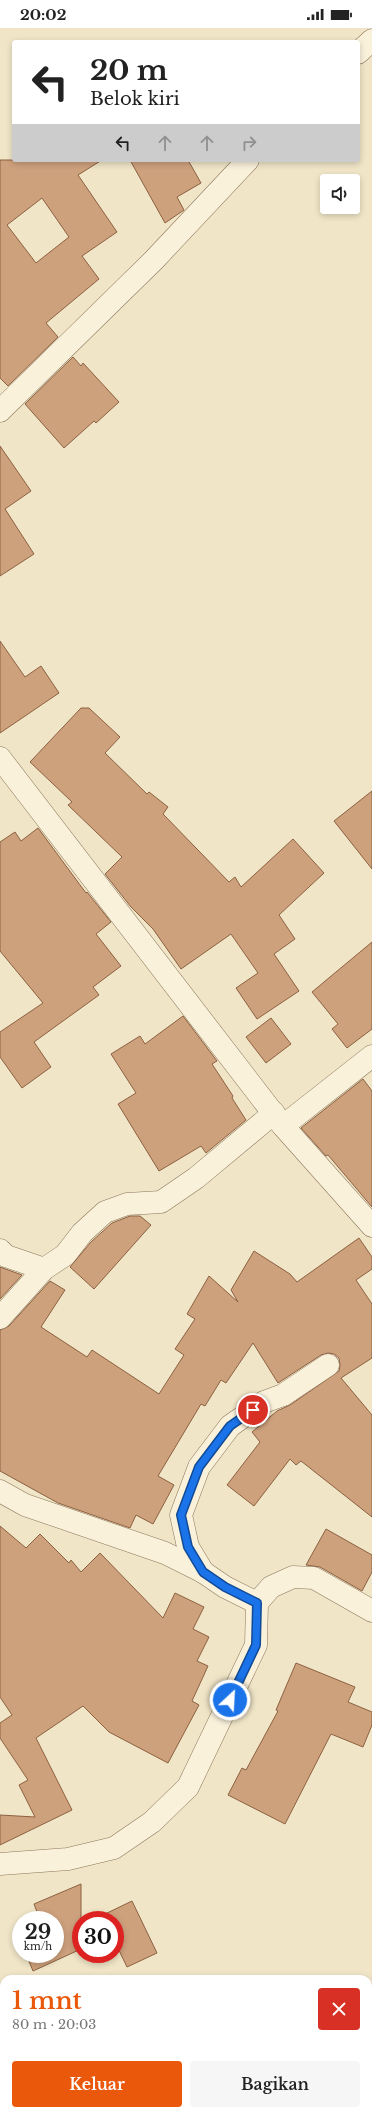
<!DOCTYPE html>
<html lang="id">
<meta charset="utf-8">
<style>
:root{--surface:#fff;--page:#f6f6f6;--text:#222;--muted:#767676;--accent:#ea580c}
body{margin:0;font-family:"Libre Baskerville",serif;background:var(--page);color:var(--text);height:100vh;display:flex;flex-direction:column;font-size:15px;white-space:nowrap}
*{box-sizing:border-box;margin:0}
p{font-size:13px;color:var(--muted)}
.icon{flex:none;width:22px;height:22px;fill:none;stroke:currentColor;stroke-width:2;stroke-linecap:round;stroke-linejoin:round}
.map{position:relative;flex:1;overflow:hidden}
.drawer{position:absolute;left:0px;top:1947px;width:372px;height:140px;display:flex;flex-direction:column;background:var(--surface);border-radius:12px 12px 0 0;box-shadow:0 2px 6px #0003}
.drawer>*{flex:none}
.guide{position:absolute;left:12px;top:12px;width:348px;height:122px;border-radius:4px;box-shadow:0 2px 6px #0003;background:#fff;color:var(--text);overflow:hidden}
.controls{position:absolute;left:320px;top:146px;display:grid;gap:8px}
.controls a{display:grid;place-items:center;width:40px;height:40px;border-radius:4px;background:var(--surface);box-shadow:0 2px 6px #0003;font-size:20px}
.speed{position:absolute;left:12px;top:1883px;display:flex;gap:8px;font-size:20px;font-weight:700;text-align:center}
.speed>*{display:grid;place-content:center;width:52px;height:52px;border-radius:50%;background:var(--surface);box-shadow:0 2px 6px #0003;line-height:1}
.speed small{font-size:10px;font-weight:400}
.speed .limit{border:6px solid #d22;background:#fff;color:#111}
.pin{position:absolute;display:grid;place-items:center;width:34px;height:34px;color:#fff;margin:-17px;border:2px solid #fff;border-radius:50%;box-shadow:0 1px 4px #0007}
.me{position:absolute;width:44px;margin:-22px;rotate:25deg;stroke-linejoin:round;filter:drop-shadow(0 0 3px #0008)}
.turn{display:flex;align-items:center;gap:14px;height:84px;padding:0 12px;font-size:18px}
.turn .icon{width:52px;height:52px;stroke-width:2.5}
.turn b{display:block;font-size:28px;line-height:34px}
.lanes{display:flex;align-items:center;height:38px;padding:0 12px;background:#0003;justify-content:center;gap:20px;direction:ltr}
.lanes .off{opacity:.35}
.round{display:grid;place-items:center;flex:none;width:42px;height:42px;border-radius:4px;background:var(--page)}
.head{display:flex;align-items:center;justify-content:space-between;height:68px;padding:0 12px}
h1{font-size:24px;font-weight:600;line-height:30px;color:var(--accent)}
.primary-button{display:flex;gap:8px;margin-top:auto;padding:8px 12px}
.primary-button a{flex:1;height:46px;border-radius:4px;background:var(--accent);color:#fff;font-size:16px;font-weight:600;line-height:46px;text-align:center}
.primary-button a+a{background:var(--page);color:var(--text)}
.status{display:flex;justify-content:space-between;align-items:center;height:28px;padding:0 20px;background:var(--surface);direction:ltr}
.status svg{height:11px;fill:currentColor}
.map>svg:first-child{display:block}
.building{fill:#cea17d;stroke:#8c6141;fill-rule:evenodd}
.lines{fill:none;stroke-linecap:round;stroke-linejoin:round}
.street-casing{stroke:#8c775c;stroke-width:23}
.street{stroke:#faf1db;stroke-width:22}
.route-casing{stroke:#114b97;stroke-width:10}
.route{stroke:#1a73e8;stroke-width:7}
</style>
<div class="status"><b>20:02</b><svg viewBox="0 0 49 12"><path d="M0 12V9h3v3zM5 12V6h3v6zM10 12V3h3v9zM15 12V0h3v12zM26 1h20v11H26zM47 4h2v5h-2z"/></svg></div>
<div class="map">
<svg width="372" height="2087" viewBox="0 0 372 2087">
<rect width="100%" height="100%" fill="#f0e5c7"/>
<!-- building -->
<g class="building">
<path d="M0,132H102L78,147L117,204L82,228L99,251L46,295L58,309L8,358L0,350ZM42,170L69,209L36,235L7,197Z"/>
<path d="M130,132H188L201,155L177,169L184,182L165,195Z"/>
<path d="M73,329L81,338L83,335L119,374L96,395L94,393L64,420L25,376Z"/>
<path d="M0,418L31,463L5,481L34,526L0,548Z"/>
<path d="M0,613L25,649L41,638L59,665L0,705Z"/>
<path d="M81,680H89L120,709L105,725L147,766L149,764L168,779L163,786L229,854L235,849L241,859L293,811L324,845L279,887L295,911L274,926L299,963L257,991L236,960L258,945L231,906L181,941L153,901L131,879L105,846L122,829L68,777L72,774L30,734Z"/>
<path d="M372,763V841L334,793Z"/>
<path d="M38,800L86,865L87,864L111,894L96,906L121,938L93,959L99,967L34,1014L51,1039L22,1060L0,1029V1004L43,975L0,923V814L15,804L21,813Z"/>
<path d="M372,914V1001L347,1020L332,1001L338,996L312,964Z"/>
<path d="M183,988L217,1033L212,1036L233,1068L232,1070L246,1092L206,1125L201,1118L159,1143L118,1076L136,1065L111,1026L140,1008L145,1016Z"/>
<path d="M271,990L291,1016L266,1035L246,1009Z"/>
<path d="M363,1051L372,1063V1179L328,1127L326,1128L301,1100Z"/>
<path d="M130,1188H140L151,1197L94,1261L70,1239L91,1214L112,1195Z"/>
<path d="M359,1210L372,1229V1241L356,1252L372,1276V1330L341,1350L372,1387V1489L301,1433L296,1437L290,1431L254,1478L227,1457L260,1414L252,1404L277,1383L290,1377L339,1343L340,1337L339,1330L334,1326L328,1325L321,1327L278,1355L253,1315L226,1355L221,1352L205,1378L201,1376L158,1448L174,1457L153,1496L136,1487L130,1500L58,1475L0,1443V1302L9,1298L50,1253L65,1262L41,1299L87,1329L92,1322L159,1366L184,1327L175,1321L195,1291L187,1286L209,1248L238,1274L231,1262L254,1223L290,1246L297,1254Z"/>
<path d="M0,1239L22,1247L0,1271Z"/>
<path d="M0,1498L26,1520L40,1506L69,1535L71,1532L81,1544L100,1525L163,1590L175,1565L204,1579L193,1601L209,1609L197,1633L208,1638L192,1673L199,1677L168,1735L109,1704L83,1678L36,1710L72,1782L0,1817V1787L35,1789L19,1757L28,1752L0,1710V1695L12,1687L0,1669Z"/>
<path d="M326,1501L372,1527V1544L362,1563L320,1539L306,1537Z"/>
<path d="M296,1635L355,1659L348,1674L372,1684V1697L363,1719L331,1706L285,1796L228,1767L242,1740L246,1742L278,1683L276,1682Z"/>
<path d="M81,1856V1921L33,1943L26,1926H55V1892H40L34,1876Z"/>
<path d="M132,1873L157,1925L127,1939L115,1914V1892H105L103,1887Z"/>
</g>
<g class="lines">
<defs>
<g id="street">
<path d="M358,25L372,12"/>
<path d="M0,383L154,232L248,132"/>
<path d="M0,730L283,1098L372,1198"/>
<path d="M283,1098L372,1028"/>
<path d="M0,1222L6,1228L44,1241"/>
<path d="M0,1290L44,1241L65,1227L82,1205L105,1184L127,1176L161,1174L196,1150L274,1085"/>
<path d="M0,1463L25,1477L165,1525L203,1544L225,1559L257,1575"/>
<path d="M203,1544L188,1519L181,1487L199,1439L230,1398L264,1374L283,1367L328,1337"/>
<path d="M0,1836L68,1831L114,1820L152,1794L188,1759L256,1617L257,1575L271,1559L293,1549L314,1550L372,1583"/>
</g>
</defs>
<!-- street casing -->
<use href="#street" class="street-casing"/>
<!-- street -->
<use href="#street" class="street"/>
</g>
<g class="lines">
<defs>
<path id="route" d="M230,1672L256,1617L257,1575L225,1559L203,1544L188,1519L181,1487L199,1439L230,1398L253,1382"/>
</defs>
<!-- route casing -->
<use href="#route" class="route-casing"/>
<!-- route -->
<use href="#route" class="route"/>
</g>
</svg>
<div class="controls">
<a><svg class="icon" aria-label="sound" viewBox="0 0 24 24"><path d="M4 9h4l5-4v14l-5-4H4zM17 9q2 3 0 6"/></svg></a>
</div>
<div class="speed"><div>29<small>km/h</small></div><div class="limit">30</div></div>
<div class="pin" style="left:253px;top:1382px;background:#d93025"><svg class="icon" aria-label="arrive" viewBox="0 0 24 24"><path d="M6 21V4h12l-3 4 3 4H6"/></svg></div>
<svg class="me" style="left:230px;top:1672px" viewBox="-20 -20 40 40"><circle r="17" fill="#1a73e8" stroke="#fff" stroke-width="3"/><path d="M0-11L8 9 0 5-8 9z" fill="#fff"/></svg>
<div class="guide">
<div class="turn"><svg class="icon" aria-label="left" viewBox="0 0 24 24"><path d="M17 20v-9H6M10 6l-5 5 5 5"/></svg><div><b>20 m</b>Belok kiri</div></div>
<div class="lanes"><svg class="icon" aria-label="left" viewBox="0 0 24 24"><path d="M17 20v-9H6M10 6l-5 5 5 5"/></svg><svg class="icon off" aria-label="ahead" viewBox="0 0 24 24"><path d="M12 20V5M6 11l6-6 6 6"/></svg><svg class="icon off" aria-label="ahead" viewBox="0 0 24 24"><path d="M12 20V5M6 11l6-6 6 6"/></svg><svg class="icon off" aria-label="right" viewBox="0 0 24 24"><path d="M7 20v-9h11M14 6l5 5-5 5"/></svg></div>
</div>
<section class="drawer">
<div class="head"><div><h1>1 mnt</h1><p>80 m · 20:03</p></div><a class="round" style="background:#d93025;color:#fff"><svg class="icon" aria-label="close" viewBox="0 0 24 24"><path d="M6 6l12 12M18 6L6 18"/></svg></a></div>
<div class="primary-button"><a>Keluar</a><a>Bagikan</a></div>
</section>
</div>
